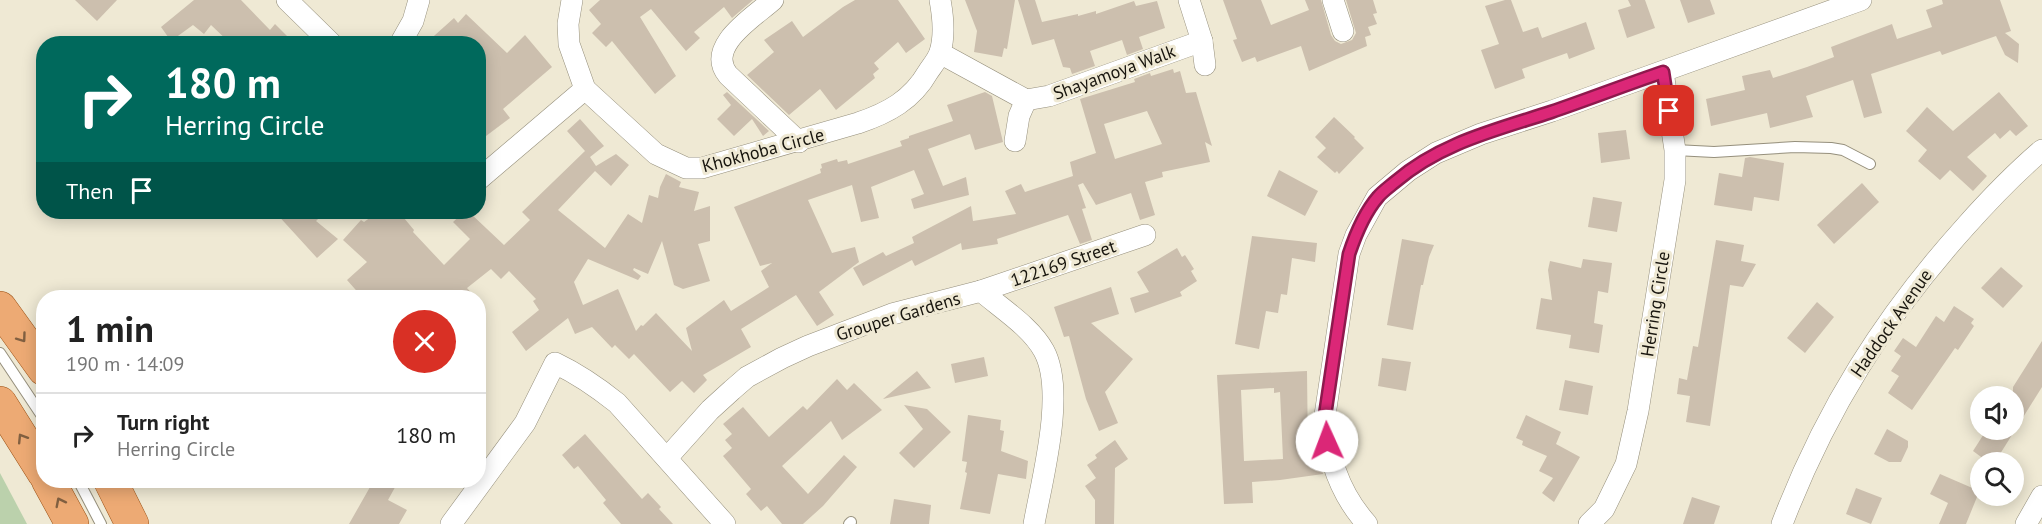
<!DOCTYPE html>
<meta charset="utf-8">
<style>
:root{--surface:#fff;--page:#f6f6f6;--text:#222;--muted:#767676;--line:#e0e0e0}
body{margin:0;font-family:"PT Sans",sans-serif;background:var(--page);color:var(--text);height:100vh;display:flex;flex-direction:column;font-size:22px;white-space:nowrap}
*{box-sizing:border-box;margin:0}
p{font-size:20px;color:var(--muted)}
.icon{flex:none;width:33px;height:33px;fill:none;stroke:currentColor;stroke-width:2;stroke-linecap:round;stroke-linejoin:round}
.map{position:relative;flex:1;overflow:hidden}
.drawer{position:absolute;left:36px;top:290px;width:450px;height:198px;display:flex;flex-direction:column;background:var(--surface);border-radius:24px;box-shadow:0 3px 15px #0003}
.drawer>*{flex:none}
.banner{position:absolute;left:36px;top:36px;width:450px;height:183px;border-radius:24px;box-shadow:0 3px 15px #0003;background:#00695c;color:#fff;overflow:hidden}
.fabs{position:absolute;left:1970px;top:386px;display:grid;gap:12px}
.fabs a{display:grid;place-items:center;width:54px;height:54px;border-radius:50%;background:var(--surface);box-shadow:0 3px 15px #0003;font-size:30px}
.pin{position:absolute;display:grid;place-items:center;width:51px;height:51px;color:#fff;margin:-26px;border-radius:12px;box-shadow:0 3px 9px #0006}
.me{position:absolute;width:66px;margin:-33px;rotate:358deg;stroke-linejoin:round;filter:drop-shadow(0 0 4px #0008)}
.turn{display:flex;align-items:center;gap:21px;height:126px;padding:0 30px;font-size:27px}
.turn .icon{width:78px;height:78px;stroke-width:2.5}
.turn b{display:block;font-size:42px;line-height:51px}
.then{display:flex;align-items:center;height:57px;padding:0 30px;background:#0003;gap:12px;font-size:22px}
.round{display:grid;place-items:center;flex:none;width:63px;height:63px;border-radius:32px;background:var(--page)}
.head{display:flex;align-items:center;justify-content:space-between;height:102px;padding:0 30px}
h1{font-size:36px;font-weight:700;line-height:45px}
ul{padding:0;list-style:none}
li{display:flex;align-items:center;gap:18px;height:84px;padding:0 30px;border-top:2px solid var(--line)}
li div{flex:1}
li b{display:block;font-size:22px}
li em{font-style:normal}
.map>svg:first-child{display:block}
.green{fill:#bbd1ac}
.building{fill:#ccbfae;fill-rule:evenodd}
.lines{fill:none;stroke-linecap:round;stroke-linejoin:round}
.lane-casing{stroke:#958f7c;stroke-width:12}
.street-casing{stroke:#958f7c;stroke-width:22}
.primary-casing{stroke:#9b5114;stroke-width:34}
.lane{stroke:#fff;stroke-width:10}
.street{stroke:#fff;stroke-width:21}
.primary{stroke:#edaa74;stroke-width:33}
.oneway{stroke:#826041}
.route-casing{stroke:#8e194d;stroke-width:15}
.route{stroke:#db2777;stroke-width:10}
.labels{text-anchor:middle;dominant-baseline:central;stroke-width:6;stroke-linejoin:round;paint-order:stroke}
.street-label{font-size:18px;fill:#18150e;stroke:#efe9d4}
</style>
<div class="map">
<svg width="2042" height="524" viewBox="0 0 2042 524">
<rect width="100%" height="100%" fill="#efe9d4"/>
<!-- green -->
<path class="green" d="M0,473L27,524H0Z"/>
<!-- building -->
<g class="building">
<path d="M75,0H117L97,21Z"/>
<path d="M194,0H241L270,30L275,24L295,44H231L211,25L204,34L193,25L171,41L161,27Z"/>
<path d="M600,0H753L732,18L724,7L694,32L700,38L686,51L651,9L640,17L676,76L655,94L612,41L606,47L592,33L601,24L589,10Z"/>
<path d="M855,0H898L925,39L906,53L898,42L874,63L879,69L873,74L875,78L836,110L820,89L789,115L747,75L774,52L764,40L792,21L803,37L843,7Z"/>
<path d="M965,0H1015L1007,49L1004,48L1002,57L974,52L977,31Z"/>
<path d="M1018,0H1035L1042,22L1078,14V16L1096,11V14L1134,1L1136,6L1157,1L1165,28L1139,37L1143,49L1127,55L1122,40L1090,51L1095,66L1072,74L1070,68L1063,67L1054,39L1032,45Z"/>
<path d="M1223,0H1261L1271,25L1309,10L1305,0H1321L1331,35L1335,41L1341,44L1352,40L1356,33L1346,0H1373L1377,13L1373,14L1377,24L1368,27L1371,35L1365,37L1367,46L1309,71L1301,46L1257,62L1255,57L1242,62L1233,40L1237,39Z"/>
<path d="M1505,0H1511L1523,32L1538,27L1542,38L1586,22L1595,49L1569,59L1567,53L1522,69L1525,78L1495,89L1481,50L1499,44L1485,6Z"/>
<path d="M1628,0H1645L1655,28L1627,38L1618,10L1631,6Z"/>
<path d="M1680,0H1710L1715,14L1688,23Z"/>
<path d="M1942,0H2000L2011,31L2005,33L2019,44L2018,63L2005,55L1996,36L1942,55L1940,51L1871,74L1882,113L1864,118L1853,80L1806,96L1813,117L1770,128L1767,113L1711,126L1706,99L1745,90L1742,76L1770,70L1773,78L1807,67L1834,57L1831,47L1892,24L1897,39L1932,27L1926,10L1943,4Z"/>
<path d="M466,14L507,53L525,35L552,67L503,109L510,118L478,142V44H425L454,18L458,23Z"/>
<path d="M1173,69L1174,73L1180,71L1186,93L1196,92L1212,146L1205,142L1210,162L1162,172L1163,177L1145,182L1155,215L1140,220L1131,193L1096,205L1083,183L1078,185L1086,208L1082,209L1092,240L1080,244L1068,215L997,239L998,244L962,250L961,243L915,266L912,260L863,286L853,268L883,252L886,256L914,243L912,237L971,206L973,221L1016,214L1005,191L1021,184L1025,192L1073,176L1070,162L1096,153L1080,99L1135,82L1134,79L1150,73L1151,76ZM1147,111L1162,144L1115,159L1104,124Z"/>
<path d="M727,92L769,131L763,136L752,119L734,136L717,119L731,105L723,95Z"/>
<path d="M985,92L992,96L1003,142L975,150L970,134L928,149L943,186L966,177L969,195L914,209L911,199L924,194L914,170L871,187L879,218L861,222L852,185L808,200L832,253L855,247L859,262L819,292L834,315L817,326L796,295L741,329L751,347L703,375L707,380L694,393L682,381L670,392L634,354L629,359L615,345L612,348L592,327L575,334L568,318L526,351L512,332L539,310L533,301L536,299L509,271L501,279L491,269L467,288L475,297H362L347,280L367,262L343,240L361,220L364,222L378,212H399L414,230L413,232L444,265L470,239L453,222L464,212H469L504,245L530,220L522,212L585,151L567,131L580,119L604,146L590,157L588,154L596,166L616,154L629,165L611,186L595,171L558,210L605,248L628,214L642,223L649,195L658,198L660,187L666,174L681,182L679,187L699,192L694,211L710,206V241L698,244L710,281L683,289L674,285L662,241L648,274L634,268L633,270L641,276L638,280L588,259L574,282L583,305L618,289L636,331L641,325L643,326L656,313L692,351L686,328L724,300L731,311L769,287L761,271L772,263L760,266L734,207L821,173L820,169L822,168L821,164L837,159L838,162L847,160L848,164L902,146L900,141L909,138V136L953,121L947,105Z"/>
<path d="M1999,92L2028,126L2016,136L2010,130L2000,139L1995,133L1967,157L1987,176L1973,191L1950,170L1940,180L1918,161L1927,150L1906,131L1927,107L1953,131Z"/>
<path d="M1334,117L1355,137L1354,138L1364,148L1339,174L1337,171L1335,173L1317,157L1326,148L1315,137Z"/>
<path d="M1626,130L1630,159L1601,163L1598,133Z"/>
<path d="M1750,157L1784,163L1779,201L1754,197L1752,211L1714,205L1719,173L1742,177L1745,158Z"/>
<path d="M1279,170L1318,191L1305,216L1267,196Z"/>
<path d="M1862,183L1879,202L1834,244L1817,225Z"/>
<path d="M1593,197L1622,202L1617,232L1588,227Z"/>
<path d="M275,212H325L316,221L338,239L317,258Z"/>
<path d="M1252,236L1317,243L1315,262L1292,258L1287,295L1281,294L1278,313L1266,311L1259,349L1235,344Z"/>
<path d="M1402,239L1434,245L1429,257L1423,285H1421L1413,330L1387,325Z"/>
<path d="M1716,240L1744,245L1741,261L1756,264L1743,287L1730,285L1710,426L1686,422L1690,396L1677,394L1679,378L1687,380L1693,346L1698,347Z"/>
<path d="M1177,248L1182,257L1185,255L1194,269L1191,271L1197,281L1180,292L1182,296L1135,313L1130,298L1149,292L1137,272Z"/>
<path d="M1583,259L1612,263L1608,293L1598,291L1594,323L1603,325L1599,353L1569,348L1571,335L1536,329L1541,298L1552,300L1548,270L1550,261L1581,268Z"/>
<path d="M2001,267L2023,286L2003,308L1981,288Z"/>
<path d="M1111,287L1119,314L1091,323L1133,359L1105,392L1118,423L1099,431L1086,399L1069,336L1064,337L1054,307Z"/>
<path d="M1817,302L1834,317L1805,353L1787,338Z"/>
<path d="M1954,306L1974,319L1971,323L1974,326L1958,350L1955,348L1912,410L1888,393L1899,376L1891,371L1901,356L1894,351L1903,338L1916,347L1936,316L1944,322Z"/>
<path d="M2042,341V387L1995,462H1988L1973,451L1987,429H2013V387Z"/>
<path d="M984,357L988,376L955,383L951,364Z"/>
<path d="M1382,358L1411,362L1406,391L1378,386Z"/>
<path d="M917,371L931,388L883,399Z"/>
<path d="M1307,371L1308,457L1318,456L1323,474L1280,480L1252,482L1253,503L1224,504L1217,375ZM1274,388V393L1280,392L1283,459L1244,461L1241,390Z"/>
<path d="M837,379L847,390L854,383L882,410L842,440L831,421L782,466L808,494L844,455L857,467L823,506L803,524H782L767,506L761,511L746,494L751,489L723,456L732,448L725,440L732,434L723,424L743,407L769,437L803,406L807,410Z"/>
<path d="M1565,380L1593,386L1588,415L1559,410Z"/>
<path d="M904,405L927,409L951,432L914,468L899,453L923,429Z"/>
<path d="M968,415L1001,420L1000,430L1004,431L1001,451L1028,461L1026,479L998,474L990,514L960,509L967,473L965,472L967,462L962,461Z"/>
<path d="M1526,415L1561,432L1556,444L1580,457L1554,502L1542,493L1553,478L1539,471L1547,456L1522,445L1523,441L1516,438Z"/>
<path d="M1887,429L1908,441V447L1901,462H1889L1874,454Z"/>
<path d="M585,434L642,499L648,493L661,507L659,509L673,524H621L603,503L606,500L578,466L574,469L562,455Z"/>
<path d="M1115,440L1128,459L1115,468L1114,524H1095V500L1085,486L1096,478L1087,465L1097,458L1095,455Z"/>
<path d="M1940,474L1977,490V497L1966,524H1939L1948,503L1930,494Z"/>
<path d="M374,480H399L388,500L407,510L399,524H349Z"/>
<path d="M1856,488L1882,498L1871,524L1846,514Z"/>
<path d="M1692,497L1720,506L1714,524H1683Z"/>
<path d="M894,499L931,505L929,524H890Z"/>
</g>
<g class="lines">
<defs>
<g id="lane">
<path d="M1675,150L1714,152L1795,147L1831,148L1843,150L1870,164"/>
<path d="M0,353L44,419"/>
<path d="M78,480L101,524"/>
<path d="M849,524L851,522"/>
</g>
<g id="street">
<path d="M287,0L332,44"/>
<path d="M572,0L568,24L569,44L585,89L656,154L686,168H702L858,123C888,113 912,100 928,72C932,66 938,59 940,52C945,36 943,16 940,0"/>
<path d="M773,0C754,17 705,46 728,75L799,142"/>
<path d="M1189,0L1202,41L1205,65"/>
<path d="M1333,0L1343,31"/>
<path d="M400,44L413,21L419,0"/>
<path d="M940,53L1026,100L1049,96L1202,41"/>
<path d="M1015,141L1019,116L1026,100"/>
<path d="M478,180L585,89"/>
<path d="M981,291L1145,235"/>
<path d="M667,458L710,410L732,390L747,377L782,358L808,346L892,314L981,291C1002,309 1031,327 1044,351C1066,392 1042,479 1034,524"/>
<path d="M451,524L525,423L555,363C578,374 597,387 617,403L725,524"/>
<path d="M1367,524C1340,494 1327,455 1325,415L1349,254L1356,235L1377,197L1408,171L1436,153L1481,134L1552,111L1861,0"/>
<path d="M1589,524L1604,509L1626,464L1638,411L1675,180V150L1663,72"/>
<path d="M1782,524C1825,411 1884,317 1965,227C1989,200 2014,174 2042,150"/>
<path d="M2026,524L2042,496"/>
</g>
<g id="primary">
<path d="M0,308L44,369"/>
<path d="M0,403L44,473"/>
<path d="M48,480L72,524"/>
<path d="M110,480L132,524"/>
</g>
</defs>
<!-- lane casing -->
<use href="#lane" class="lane-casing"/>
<!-- street casing -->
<use href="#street" class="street-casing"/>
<!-- primary casing -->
<use href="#primary" class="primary-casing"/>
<!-- lane -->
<use href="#lane" class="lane"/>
<!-- street -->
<use href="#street" class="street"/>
<!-- primary -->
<use href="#primary" class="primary"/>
</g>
<!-- one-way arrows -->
<defs><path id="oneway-chevron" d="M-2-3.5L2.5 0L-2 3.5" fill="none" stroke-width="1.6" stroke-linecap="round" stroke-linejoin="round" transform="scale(1.5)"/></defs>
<g class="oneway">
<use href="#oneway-chevron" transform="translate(22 338) rotate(54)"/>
<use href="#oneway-chevron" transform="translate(22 438) rotate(-122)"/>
<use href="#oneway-chevron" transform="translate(60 502) rotate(-117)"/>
</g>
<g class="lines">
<defs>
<path id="route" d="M1327,441L1325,415L1349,254C1355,236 1365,212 1378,197C1382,192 1389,187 1395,182C1440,143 1496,130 1551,112C1589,99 1625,85 1663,72L1669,111"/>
</defs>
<!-- route casing -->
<use href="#route" class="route-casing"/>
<!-- route -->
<use href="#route" class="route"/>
</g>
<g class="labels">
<!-- street labels -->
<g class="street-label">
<text transform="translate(1114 72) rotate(-20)">Shayamoya Walk</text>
<text transform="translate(763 150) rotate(-15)">Khokhoba Circle</text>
<text transform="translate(1063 263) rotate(-19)">122169 Street</text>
<text transform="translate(1655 304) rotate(-81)">Herring Circle</text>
<text transform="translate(898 316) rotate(-17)">Grouper Gardens</text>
<text transform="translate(1891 323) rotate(-55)">Haddock Avenue</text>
</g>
</g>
</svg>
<div class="fabs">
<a><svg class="icon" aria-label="sound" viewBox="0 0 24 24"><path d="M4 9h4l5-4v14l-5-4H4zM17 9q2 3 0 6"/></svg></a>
<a><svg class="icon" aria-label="search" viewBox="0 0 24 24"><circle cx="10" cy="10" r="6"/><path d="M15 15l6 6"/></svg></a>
</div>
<div class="pin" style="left:1669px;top:111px;background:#d93025"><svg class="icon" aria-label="arrive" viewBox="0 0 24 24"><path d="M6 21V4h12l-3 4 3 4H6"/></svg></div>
<svg class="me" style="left:1327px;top:441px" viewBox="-20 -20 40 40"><circle r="19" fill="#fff"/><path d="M0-13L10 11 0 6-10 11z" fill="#db2777"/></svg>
<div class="banner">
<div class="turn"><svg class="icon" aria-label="right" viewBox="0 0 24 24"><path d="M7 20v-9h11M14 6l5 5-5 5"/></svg><div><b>180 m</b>Herring Circle</div></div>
<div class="then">Then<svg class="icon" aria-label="arrive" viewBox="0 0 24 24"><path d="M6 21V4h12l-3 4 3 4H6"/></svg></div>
</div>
<section class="drawer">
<div class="head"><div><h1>1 min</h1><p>190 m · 14:09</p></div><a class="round" style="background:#d93025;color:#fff"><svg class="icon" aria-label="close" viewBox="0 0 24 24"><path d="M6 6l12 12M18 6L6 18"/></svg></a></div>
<ul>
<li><svg class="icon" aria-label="right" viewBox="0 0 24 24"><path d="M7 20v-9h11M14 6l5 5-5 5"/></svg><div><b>Turn right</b><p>Herring Circle</p></div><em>180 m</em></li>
</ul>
</section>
</div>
